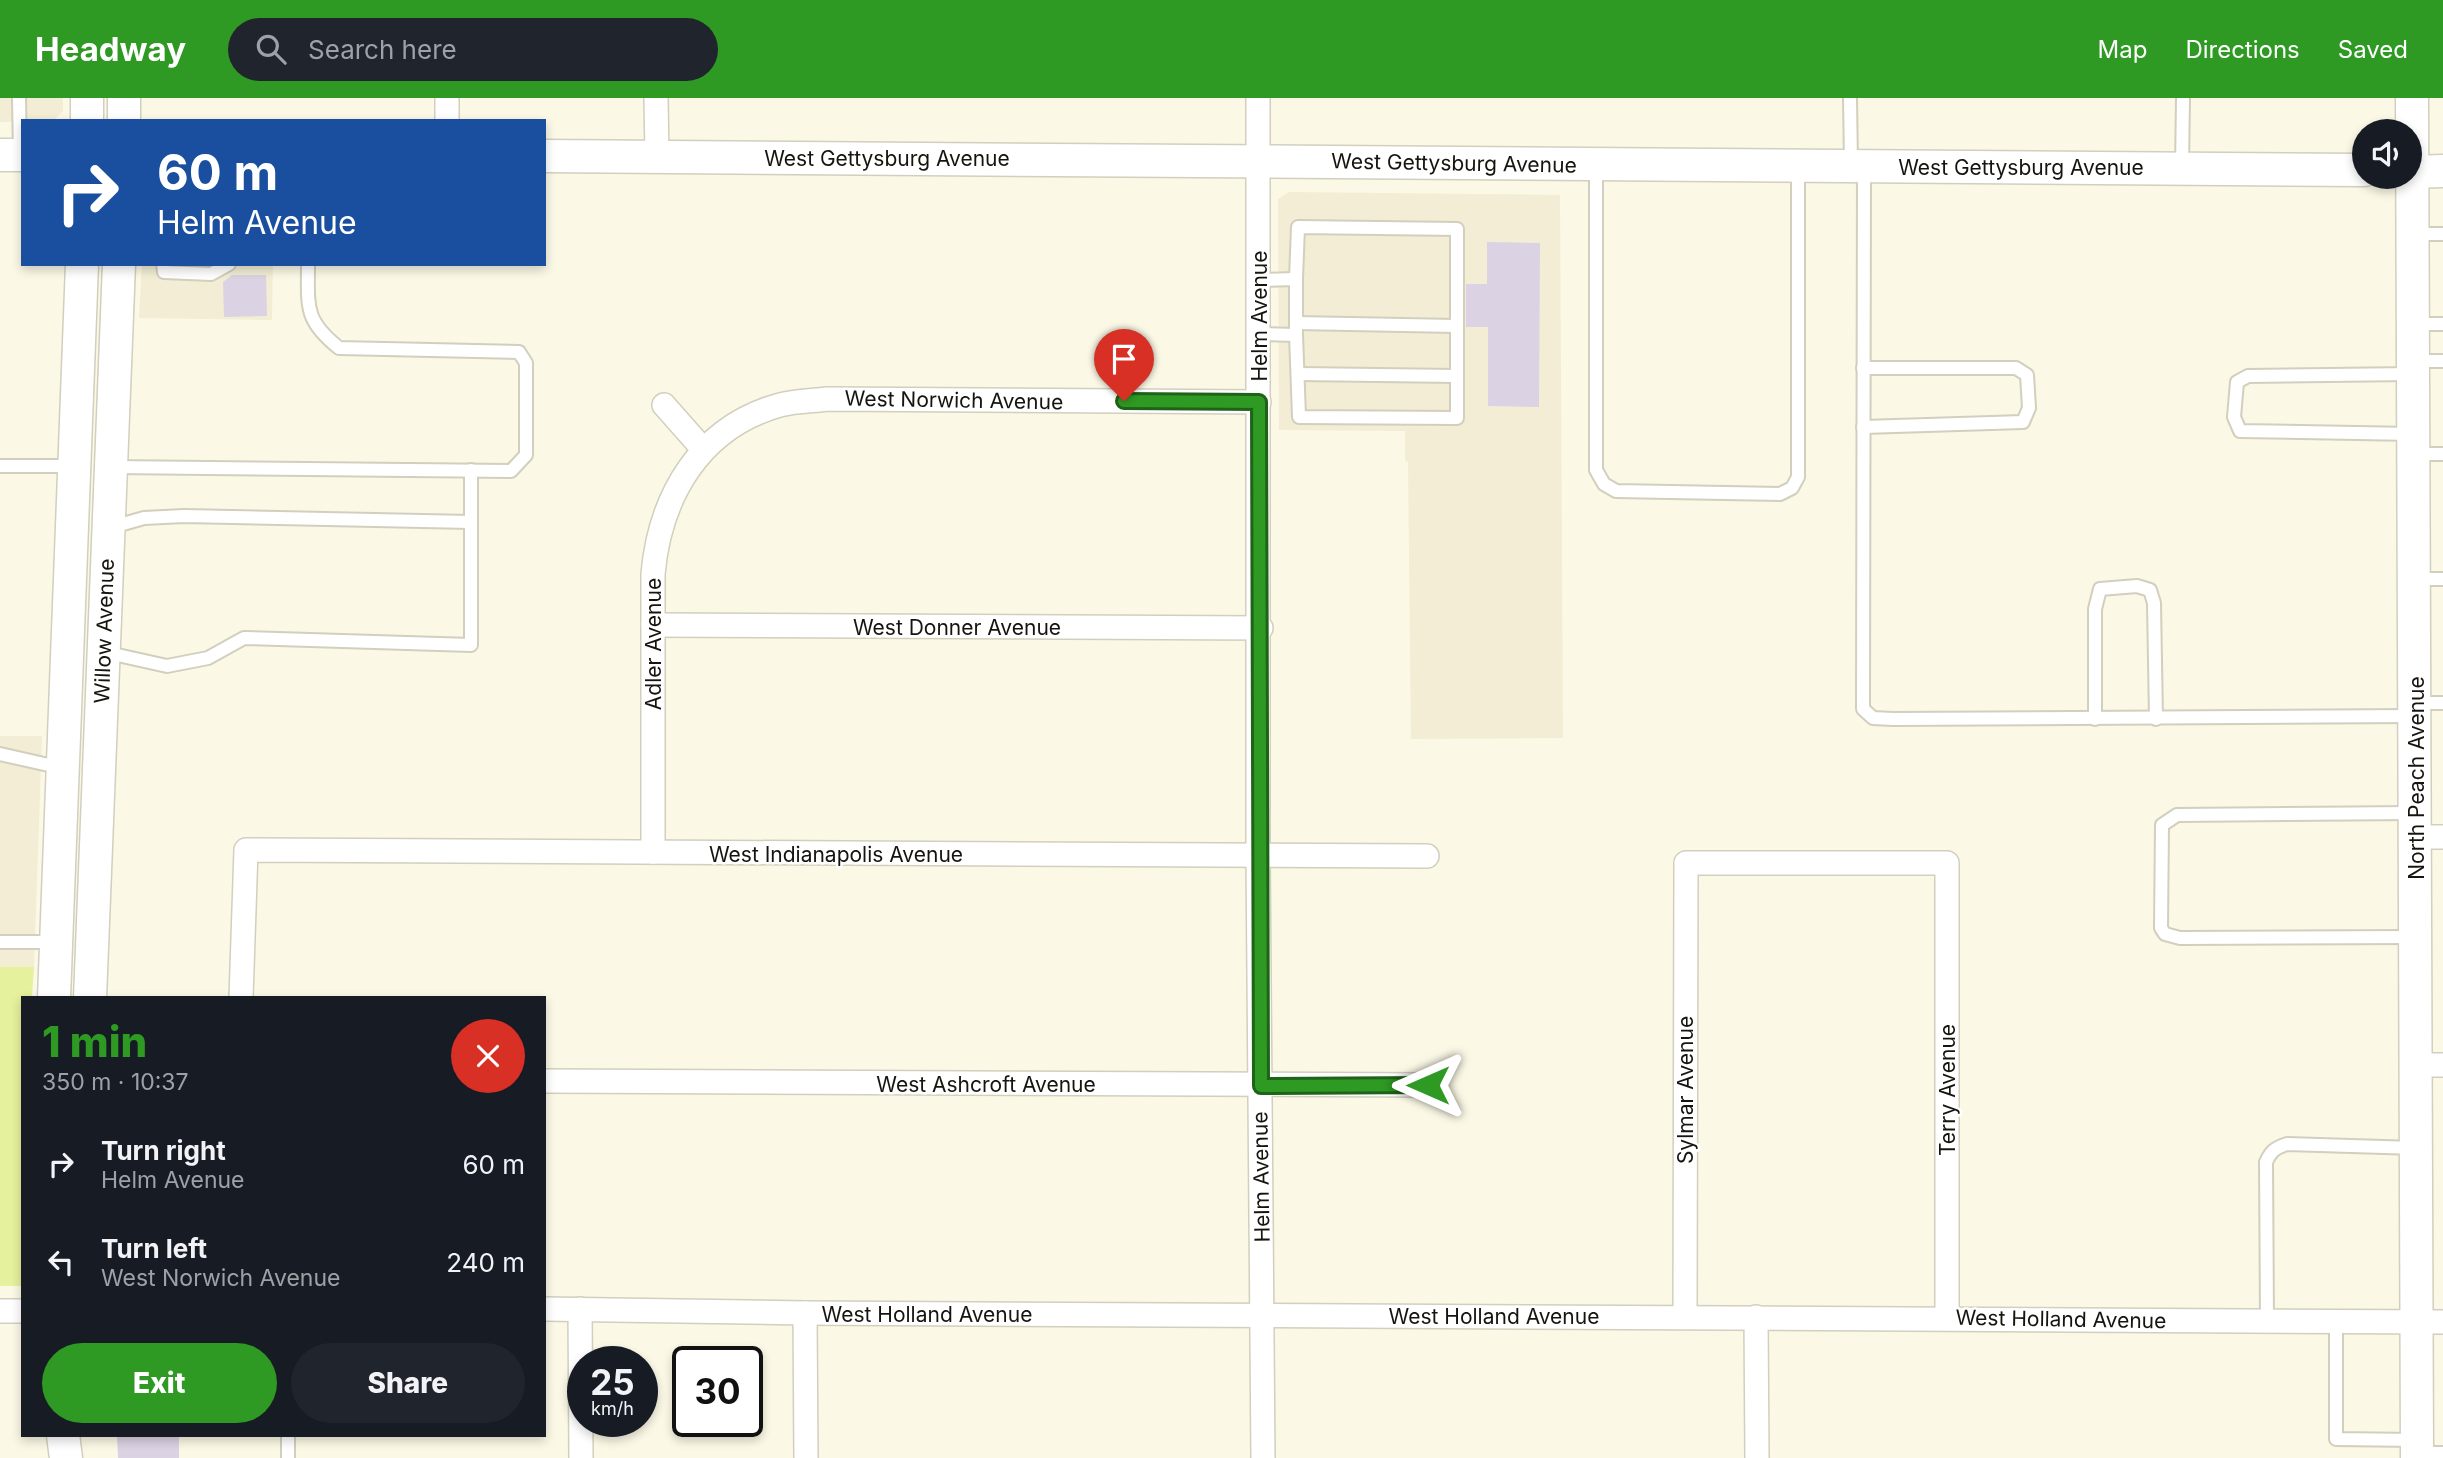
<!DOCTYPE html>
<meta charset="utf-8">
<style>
:root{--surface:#171b24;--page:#20242c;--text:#f1f3f6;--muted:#9ea1a6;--accent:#2e9923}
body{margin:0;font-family:Inter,sans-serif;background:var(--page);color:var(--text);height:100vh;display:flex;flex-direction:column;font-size:26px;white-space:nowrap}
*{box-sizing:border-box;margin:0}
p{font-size:23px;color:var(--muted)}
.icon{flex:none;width:38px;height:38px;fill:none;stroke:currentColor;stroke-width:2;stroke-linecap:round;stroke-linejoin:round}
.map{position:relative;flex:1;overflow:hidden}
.panel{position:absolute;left:21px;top:898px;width:525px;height:441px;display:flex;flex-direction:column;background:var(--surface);border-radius:0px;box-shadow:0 4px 10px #0003}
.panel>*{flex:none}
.top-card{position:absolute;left:21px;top:21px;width:525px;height:147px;border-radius:0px;box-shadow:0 4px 10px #0003;background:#1a4fa0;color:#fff;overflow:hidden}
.controls{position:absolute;left:2352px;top:21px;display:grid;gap:14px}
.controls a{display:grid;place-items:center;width:70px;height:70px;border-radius:50%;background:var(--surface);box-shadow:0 4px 10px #0003;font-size:35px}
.speed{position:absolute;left:567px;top:1248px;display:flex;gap:14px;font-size:35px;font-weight:700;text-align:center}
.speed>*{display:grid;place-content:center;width:91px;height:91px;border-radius:50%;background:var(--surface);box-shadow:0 4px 10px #0003;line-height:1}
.speed small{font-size:18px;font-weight:400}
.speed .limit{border:4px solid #111;border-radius:10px;background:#fff;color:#111}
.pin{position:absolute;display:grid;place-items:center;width:60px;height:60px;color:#fff;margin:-72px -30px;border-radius:50% 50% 50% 0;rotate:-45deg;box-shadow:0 0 7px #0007}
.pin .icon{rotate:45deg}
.me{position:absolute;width:77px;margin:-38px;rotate:270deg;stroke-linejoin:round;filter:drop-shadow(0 0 5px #0008)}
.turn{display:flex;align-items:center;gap:24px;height:147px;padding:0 21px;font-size:32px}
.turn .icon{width:91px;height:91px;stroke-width:2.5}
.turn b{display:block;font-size:49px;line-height:60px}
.round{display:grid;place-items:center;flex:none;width:74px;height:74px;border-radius:37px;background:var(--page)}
.headline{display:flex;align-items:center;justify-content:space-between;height:119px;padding:0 21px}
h1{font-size:42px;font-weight:800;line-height:52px;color:var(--accent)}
.cta{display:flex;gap:14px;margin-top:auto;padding:14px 21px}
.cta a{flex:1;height:80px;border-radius:42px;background:var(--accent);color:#fff;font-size:28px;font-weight:800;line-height:80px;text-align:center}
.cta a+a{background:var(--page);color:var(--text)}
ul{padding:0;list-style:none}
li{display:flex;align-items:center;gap:21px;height:98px;padding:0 21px}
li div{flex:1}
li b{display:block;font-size:26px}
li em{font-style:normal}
header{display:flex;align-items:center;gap:42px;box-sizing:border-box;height:98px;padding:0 35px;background:var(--accent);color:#fff}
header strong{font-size:33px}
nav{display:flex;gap:38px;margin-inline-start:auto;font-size:24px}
.search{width:490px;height:63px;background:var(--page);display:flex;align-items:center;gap:18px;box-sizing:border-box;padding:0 24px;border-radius:38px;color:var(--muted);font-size:26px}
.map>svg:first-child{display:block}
.built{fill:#f2edd4}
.green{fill:#e6f19d}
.building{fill:#dbd2e3}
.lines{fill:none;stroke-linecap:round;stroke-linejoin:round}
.lane-casing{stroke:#d2cfbe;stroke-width:16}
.street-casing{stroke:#d2cfbe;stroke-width:26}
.secondary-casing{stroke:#d2cfbe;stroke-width:35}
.lane{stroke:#fff;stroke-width:12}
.street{stroke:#fff;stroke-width:23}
.secondary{stroke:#fff;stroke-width:32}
.route-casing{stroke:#1e6317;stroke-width:18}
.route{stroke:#2e9923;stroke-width:12}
.labels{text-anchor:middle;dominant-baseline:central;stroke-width:5;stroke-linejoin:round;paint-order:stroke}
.street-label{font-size:21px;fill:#15140e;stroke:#fff}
</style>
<header>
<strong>Headway</strong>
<div class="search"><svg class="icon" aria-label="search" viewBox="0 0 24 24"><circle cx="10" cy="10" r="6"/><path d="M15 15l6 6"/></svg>Search here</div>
<nav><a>Map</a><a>Directions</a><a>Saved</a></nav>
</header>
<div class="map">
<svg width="2443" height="1360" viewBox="0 0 2443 1360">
<rect width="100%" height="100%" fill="#fbf8e6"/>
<!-- built -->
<g class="built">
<path d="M0,0H63V13L53,23L0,24Z"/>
<path d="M1289,94L1560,97L1563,640L1411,641L1408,364L1405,363V333L1279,332L1278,101Z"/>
<path d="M142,166H273L272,222L139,220Z"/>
<path d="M0,638H42L34,869H0Z"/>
</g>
<!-- green -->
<path class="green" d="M0,869H34L32,899L23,900L21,1188H0Z"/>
<!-- building -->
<g class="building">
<path d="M1487,144L1540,145L1539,309L1488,308V229H1466V186H1487Z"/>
<path d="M232,177H266L267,218L224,219L223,184Z"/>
<path d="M117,1337H179V1360H118Z"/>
</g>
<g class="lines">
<defs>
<g id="lane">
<path d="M19,0L20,56"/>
<path d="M1850,0L1851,66"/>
<path d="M1596,67V372L1604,386L1616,393L1780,396L1792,390L1798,379V68"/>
<path d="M1864,69L1863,611L1873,620L1893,621L2412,618"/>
<path d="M2182,70L2183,0"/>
<path d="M2413,136H2443"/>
<path d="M163,166L164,174L211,176L229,166"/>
<path d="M1296,181L1298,129L1457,131V320L1299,319L1296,237"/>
<path d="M1259,182L1296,181V237L1259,236"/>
<path d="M1296,225L1456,228"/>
<path d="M2413,226H2443"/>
<path d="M2413,263H2443"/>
<path d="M1863,270H2016L2027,277L2029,310L2023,324L1863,329"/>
<path d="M1298,276L1457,278"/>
<path d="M2412,276L2248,278L2237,284L2234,319L2240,333L2413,336"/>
<path d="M2414,356H2443"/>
<path d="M0,368H73"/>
<path d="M111,369L511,373L526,357V265L519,254L339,250C304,222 308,209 308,166"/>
<path d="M109,430L144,420L184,418L471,424"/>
<path d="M2415,481H2443"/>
<path d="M104,554L167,568L208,560L244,540L471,547V372"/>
<path d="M2417,605H2443"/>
<path d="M2095,621V511L2100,491L2137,488L2150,492L2154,505L2156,621"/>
<path d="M0,656L62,670"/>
<path d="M2413,715L2177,717L2162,727L2161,830L2165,836L2180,840L2415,839"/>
<path d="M0,844H56"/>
<path d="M2267,1223L2266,1064C2271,1053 2275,1050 2287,1046L2416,1050"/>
<path d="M2336,1224V1341L2417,1342"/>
<path d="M288,1337V1360"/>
<path d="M2418,1355H2443"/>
</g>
<g id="street">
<path d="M656,0L657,59"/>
<path d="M1258,0V758L1263,1360"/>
<path d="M447,23V0"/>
<path d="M664,307L702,350"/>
<path d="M653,527L1261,530"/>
<path d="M2416,739H2443"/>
<path d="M653,754V476C660,398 700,329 780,307C795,303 812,303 828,301L1259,304"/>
<path d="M241,900L246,752L1427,758"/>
<path d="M2417,967H2443"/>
<path d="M544,983L1428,987"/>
<path d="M544,1211L805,1215L2443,1224"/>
<path d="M580,1211L581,1360"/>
<path d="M0,1213H23"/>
<path d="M805,1215L806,1360"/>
<path d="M1685,1219L1686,765H1947V1220"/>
<path d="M1756,1219L1757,1360"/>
</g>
<g id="secondary">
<path d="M87,0V23"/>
<path d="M124,0V23"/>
<path d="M2412,0L2417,1360"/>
<path d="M0,57H23"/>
<path d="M544,58L2364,72"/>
<path d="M2410,74L2443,73"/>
<path d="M54,900L82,166"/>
<path d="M90,900L119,166"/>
<path d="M63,1337L66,1360"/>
</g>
</defs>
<!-- lane casing -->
<use href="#lane" class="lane-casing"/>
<!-- street casing -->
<use href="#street" class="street-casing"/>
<!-- secondary casing -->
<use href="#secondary" class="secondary-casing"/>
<!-- lane -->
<use href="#lane" class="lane"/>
<!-- street -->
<use href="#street" class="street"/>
<!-- secondary -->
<use href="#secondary" class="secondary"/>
</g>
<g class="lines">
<defs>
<path id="route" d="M1124,303L1259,304L1261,988L1428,987"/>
</defs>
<!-- route casing -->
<use href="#route" class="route-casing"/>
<!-- route -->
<use href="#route" class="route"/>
</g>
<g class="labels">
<!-- street labels -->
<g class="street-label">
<text x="887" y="60">West Gettysburg Avenue</text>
<text transform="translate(1454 65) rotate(1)">West Gettysburg Avenue</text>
<text x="2021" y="69">West Gettysburg Avenue</text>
<text transform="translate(1259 218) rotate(-90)">Helm Avenue</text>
<text transform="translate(954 302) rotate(1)">West Norwich Avenue</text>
<text x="957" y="529">West Donner Avenue</text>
<text transform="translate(104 533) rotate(-88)">Willow Avenue</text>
<text transform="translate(653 546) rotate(-90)">Adler Avenue</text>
<text transform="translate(2416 680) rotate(-90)">North Peach Avenue</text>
<text x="836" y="756">West Indianapolis Avenue</text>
<text x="986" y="986">West Ashcroft Avenue</text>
<text transform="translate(1685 992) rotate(-90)">Sylmar Avenue</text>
<text transform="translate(1947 992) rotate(-90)">Terry Avenue</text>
<text transform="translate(1261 1079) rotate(-91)">Helm Avenue</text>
<text x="927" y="1216">West Holland Avenue</text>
<text x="1494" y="1218">West Holland Avenue</text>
<text transform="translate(2061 1221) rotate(1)">West Holland Avenue</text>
</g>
</g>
</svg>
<div class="controls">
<a><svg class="icon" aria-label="sound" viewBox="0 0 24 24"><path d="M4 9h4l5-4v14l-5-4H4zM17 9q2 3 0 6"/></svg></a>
</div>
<div class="speed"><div>25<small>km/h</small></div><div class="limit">30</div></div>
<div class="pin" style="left:1124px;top:303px;background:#d93025"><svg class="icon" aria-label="arrive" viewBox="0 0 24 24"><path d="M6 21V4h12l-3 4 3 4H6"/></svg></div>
<svg class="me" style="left:1428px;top:987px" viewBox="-20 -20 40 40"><path d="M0-17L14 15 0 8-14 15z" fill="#2e9923" stroke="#fff" stroke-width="4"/></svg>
<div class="top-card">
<div class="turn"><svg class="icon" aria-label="right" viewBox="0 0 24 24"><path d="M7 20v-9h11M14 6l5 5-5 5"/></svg><div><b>60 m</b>Helm Avenue</div></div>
</div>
<section class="panel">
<div class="headline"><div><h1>1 min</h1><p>350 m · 10:37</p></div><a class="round" style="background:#d93025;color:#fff"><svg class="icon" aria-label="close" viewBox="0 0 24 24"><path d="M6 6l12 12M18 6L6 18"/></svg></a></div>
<ul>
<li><svg class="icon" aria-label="right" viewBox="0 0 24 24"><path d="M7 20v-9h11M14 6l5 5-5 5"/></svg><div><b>Turn right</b><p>Helm Avenue</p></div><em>60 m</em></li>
<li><svg class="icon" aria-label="left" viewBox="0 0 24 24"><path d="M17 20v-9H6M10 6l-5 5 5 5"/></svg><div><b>Turn left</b><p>West Norwich Avenue</p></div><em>240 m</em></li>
</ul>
<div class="cta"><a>Exit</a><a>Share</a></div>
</section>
</div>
